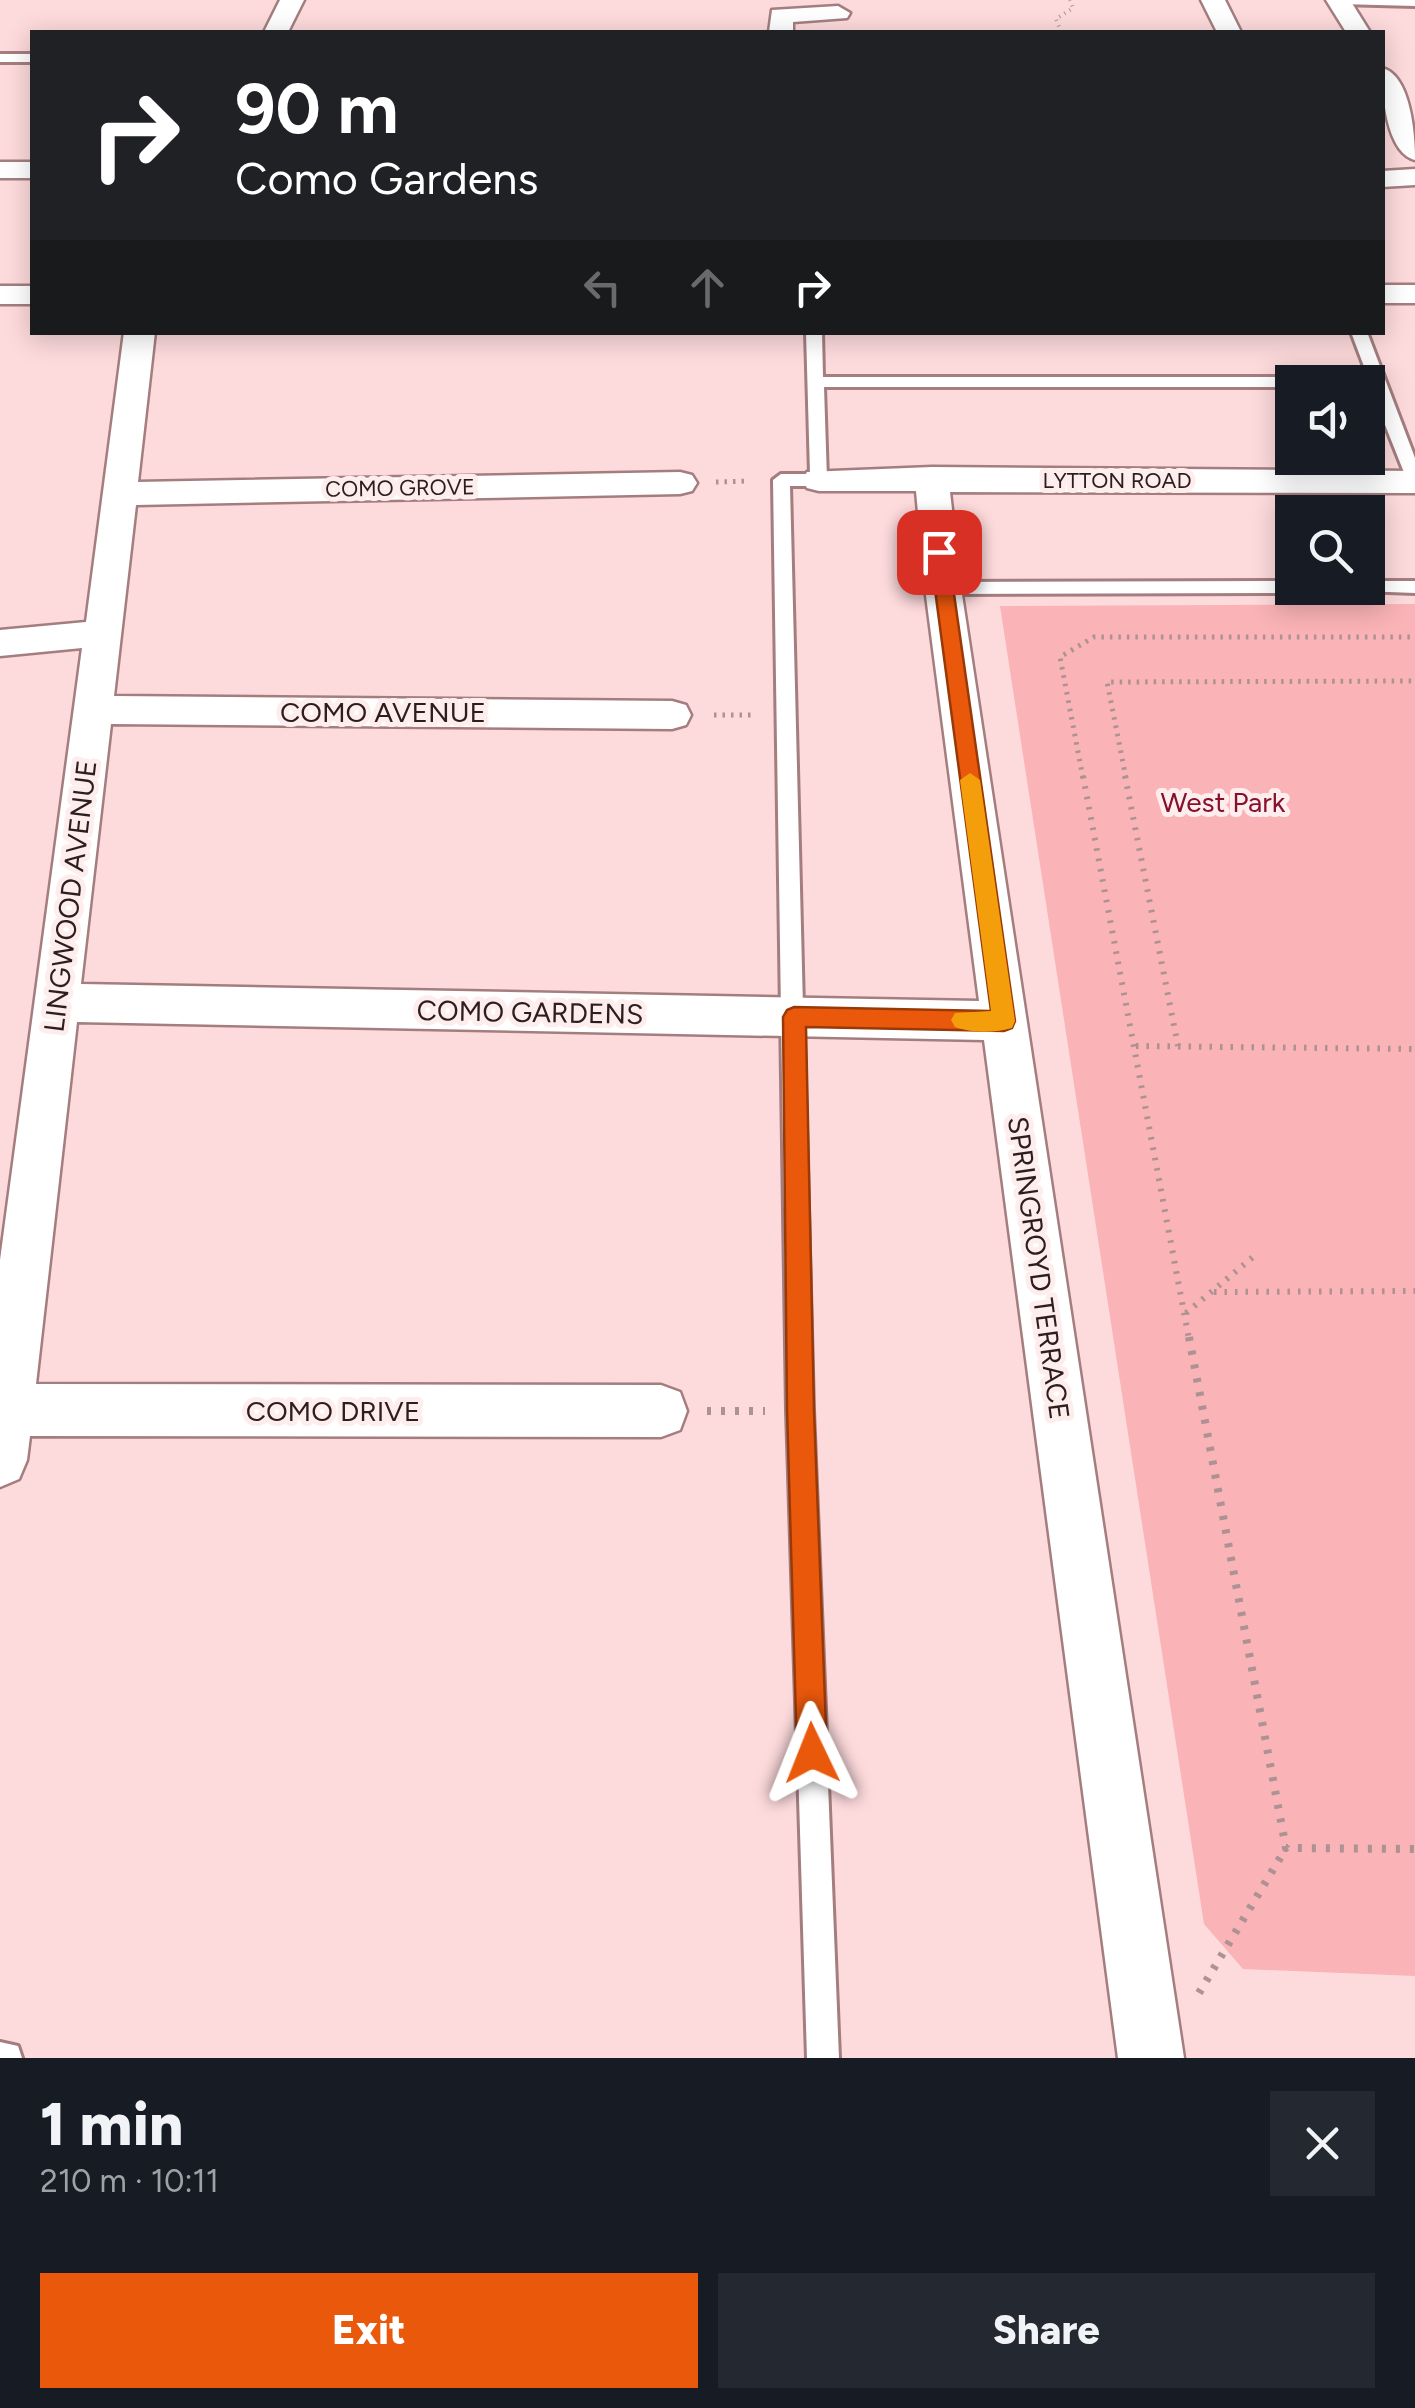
<!DOCTYPE html>
<meta charset="utf-8">
<style>
:root{--surface:#171b24;--page:#242831;--text:#f1f3f6;--muted:#9ea1a6;--accent:#ea580c}
body{margin:0;font-family:Figtree,sans-serif;background:var(--page);color:var(--text);height:100vh;display:flex;flex-direction:column;font-size:38px;white-space:nowrap}
*{box-sizing:border-box;margin:0}
p{font-size:32px;color:var(--muted)}
.icon{flex:none;width:55px;height:55px;fill:none;stroke:currentColor;stroke-width:2;stroke-linecap:round;stroke-linejoin:round}
.map{position:relative;height:2058px;overflow:hidden}
.drawer{display:flex;flex-direction:column;background:var(--surface);flex:1}
.drawer>*{flex:none}
.banner{position:absolute;left:30px;top:30px;width:1355px;height:305px;border-radius:0px;box-shadow:0 5px 25px #0003;background:#202124;color:#fff;overflow:hidden}
.tools{position:absolute;left:1275px;top:365px;display:grid;gap:20px}
.tools a{display:grid;place-items:center;width:110px;height:110px;border-radius:0px;background:var(--surface);box-shadow:0 5px 25px #0003;font-size:50px}
.pin{position:absolute;display:grid;place-items:center;width:85px;height:85px;color:#fff;margin:-42px;border-radius:20px;box-shadow:0 5px 15px #0006}
.me{position:absolute;width:110px;margin:-55px;rotate:358deg;stroke-linejoin:round;filter:drop-shadow(0 0 8px #0008)}
.turn{display:flex;align-items:center;gap:35px;height:210px;padding:0 40px;font-size:45px}
.turn .icon{width:130px;height:130px;stroke-width:2.5}
.turn b{display:block;font-size:70px;line-height:85px}
.lanes{display:flex;align-items:center;height:95px;padding:0 40px;background:#0003;justify-content:center;gap:50px;direction:ltr}
.lanes .off{opacity:.35}
.round{display:grid;place-items:center;flex:none;width:105px;height:105px;border-radius:0px;background:var(--page)}
.summary{display:flex;align-items:center;justify-content:space-between;height:170px;padding:0 40px}
h1{font-size:60px;font-weight:800;line-height:75px}
.primary-button{display:flex;gap:20px;margin-top:auto;padding:20px 40px}
.primary-button a{flex:1;height:115px;border-radius:0px;background:var(--accent);color:#fff;font-size:40px;font-weight:800;line-height:115px;text-align:center}
.primary-button a+a{background:var(--page);color:var(--text)}
.map>svg:first-child{display:block}
.green{fill:#fab3b6}
.lines{fill:none;stroke-linecap:round;stroke-linejoin:round}
.lane-casing{stroke:#a47d7f;stroke-width:6}
.street-casing{stroke:#a47d7f;stroke-width:5}
.path-far3{stroke:#ad9293;stroke-width:4;stroke-dasharray:1 5;stroke-linecap:butt}
.path-far2{stroke:#ad9293;stroke-width:5;stroke-dasharray:2.5 6;stroke-linecap:butt}
.path-far1{stroke:#ad9293;stroke-width:6;stroke-dasharray:2.5 8;stroke-linecap:butt}
.path{stroke:#ad9293;stroke-width:8;stroke-dasharray:4 10;stroke-linecap:butt}
.lane{fill:#fff;fill-rule:evenodd}
.street{fill:#fff;fill-rule:evenodd}
.route{fill:#ea580c;stroke:#983908;stroke-width:2.5}
.slow{fill:#f59e0b}
.labels{text-anchor:middle;dominant-baseline:central;stroke-width:10;stroke-linejoin:round;paint-order:stroke}
.far-street-label{font-size:22px;fill:#2d1d1e;stroke:#feeded}
.street-label{font-size:28px;fill:#2d1d1e;stroke:#feeded}
.park-label{font-size:28px;fill:#85112c;stroke:#feeded}
</style>
<div class="map">
<svg width="1415" height="2058" viewBox="0 0 1415 2058">
<rect width="100%" height="100%" fill="#fddadc"/>
<!-- green -->
<path class="green" d="M1415,604V1976L1243,1969L1204,1924L1000,606Z"/>
<g class="lines">
<defs>
<g id="lane">
<path d="M1334,0H1415V6L1340,4Z"/>
<rect x="0" y="54" width="32" height="8"/>
<path d="M806,332H822L823,377H1368L1351,332H1367L1415,458V486L1407,480L1368,382H1292V387H824L827,480L819,486H790L813,1410L839,2058H807L787,1410L773,480L781,474H810Z"/>
<path d="M1292,581V588H1301L1292,593L943,594L934,588L943,582Z"/>
<path d="M1368,581H1415V593L1362,591L1359,588H1368Z"/>
<path d="M0,2042L18,2046L22,2058H0Z"/>
</g>
<g id="street">
<path d="M280,0H304L288,32H264Z"/>
<path d="M1201,0H1225L1241,32H1217Z"/>
<path d="M1326,0H1350L1370,32H1346Z"/>
<path d="M838,6L850,13L847,18L793,22V32H769L772,10Z"/>
<path d="M1382,68C1411,75 1415,136 1415,160C1386,153 1382,93 1382,68Z"/>
<rect x="0" y="162" width="32" height="16"/>
<path d="M1415,169V185L1382,187V171Z"/>
<rect x="1382" y="285" width="33" height="18"/>
<rect x="0" y="286" width="32" height="18"/>
<path d="M124,332H155L138,482L680,472L692,475L697,483L692,491L680,494L136,505L114,696L672,701L686,705L691,715L686,725L672,729L111,724L81,984L979,1001L925,588L916,491H819L807,488L802,480L807,472L932,467L1415,471V493L950,492L961,588L1184,2058H1118L984,1040L77,1022L36,1384L661,1385L680,1392L687,1411L680,1430L661,1437L30,1436L27,1460L19,1479L0,1487V1260L82,648L0,656V630L86,622Z"/>
</g>
</defs>
<!-- lane casing -->
<use href="#lane" class="lane-casing"/>
<!-- street casing -->
<use href="#street" class="street-casing"/>
<!-- path-far3 -->
<path class="path-far3" d="M1061,32L1056,19L1073,8L1070,0"/>
<!-- path-far2 -->
<g class="path-far2">
<path d="M716,482L748,481"/>
<path d="M714,715H751"/>
<path d="M1083,778L1060,657L1094,637H1415"/>
<path d="M1126,778L1107,682L1415,681"/>
</g>
<!-- path-far1 -->
<g class="path-far1">
<path d="M1083,776L1189,1339"/>
<path d="M1125,776L1178,1046"/>
<path d="M1136,1046L1415,1049"/>
<path d="M1214,1292L1415,1291"/>
<path d="M1186,1313L1253,1257"/>
</g>
<!-- path -->
<g class="path">
<path d="M1189,1337L1286,1848L1415,1849"/>
<path d="M707,1411H765"/>
<path d="M1199,1993L1286,1848"/>
</g>
<!-- lane -->
<use href="#lane" class="lane"/>
<!-- street -->
<use href="#street" class="street"/>
</g>
<!-- route -->
<path class="route" d="M939,545L948,552L1015,1021L1012,1028L1004,1031L806,1027L814,1410L827,1753L823,1764L812,1768L802,1764L797,1753L787,1410L783,1017L787,1010L794,1007L991,1011L930,552Z"/>
<!-- slow -->
<path class="slow" d="M970,773L980,780L1015,1021L1012,1028C996,1033 970,1033 955,1027L951,1020L955,1013L991,1011L960,780Z"/>
<g class="labels">
<!-- far-street labels -->
<g class="far-street-label">
<text x="1117" y="480">LYTTON ROAD</text>
<text transform="translate(400 488) rotate(-1)">COMO GROVE</text>
</g>
<!-- street labels -->
<g class="street-label">
<text x="383" y="712">COMO AVENUE</text>
<text transform="translate(70 896) rotate(-83)">LINGWOOD AVENUE</text>
<text transform="translate(530 1012) rotate(1)">COMO GARDENS</text>
<text transform="translate(1039 1268) rotate(82)">SPRINGROYD TERRACE</text>
<text x="333" y="1411">COMO DRIVE</text>
</g>
<!-- park labels -->
<g class="park-label">
<text x="1223" y="802">West Park</text>
</g>
</g>
</svg>
<div class="tools">
<a><svg class="icon" aria-label="sound" viewBox="0 0 24 24"><path d="M4 9h4l5-4v14l-5-4H4zM17 9q2 3 0 6"/></svg></a>
<a><svg class="icon" aria-label="search" viewBox="0 0 24 24"><circle cx="10" cy="10" r="6"/><path d="M15 15l6 6"/></svg></a>
</div>
<div class="pin" style="left:939px;top:552px;background:#d93025"><svg class="icon" aria-label="arrive" viewBox="0 0 24 24"><path d="M6 21V4h12l-3 4 3 4H6"/></svg></div>
<svg class="me" style="left:812px;top:1753px" viewBox="-20 -20 40 40"><path d="M0-17L14 15 0 8-14 15z" fill="#ea580c" stroke="#fff" stroke-width="4"/></svg>
<div class="banner">
<div class="turn"><svg class="icon" aria-label="right" viewBox="0 0 24 24"><path d="M7 20v-9h11M14 6l5 5-5 5"/></svg><div><b>90 m</b>Como Gardens</div></div>
<div class="lanes"><svg class="icon off" aria-label="left" viewBox="0 0 24 24"><path d="M17 20v-9H6M10 6l-5 5 5 5"/></svg><svg class="icon off" aria-label="ahead" viewBox="0 0 24 24"><path d="M12 20V5M6 11l6-6 6 6"/></svg><svg class="icon" aria-label="right" viewBox="0 0 24 24"><path d="M7 20v-9h11M14 6l5 5-5 5"/></svg></div>
</div>
</div>
<section class="drawer">
<div class="summary"><div><h1>1 min</h1><p>210 m · 10:11</p></div><a class="round"><svg class="icon" aria-label="close" viewBox="0 0 24 24"><path d="M6 6l12 12M18 6L6 18"/></svg></a></div>
<div class="primary-button"><a>Exit</a><a>Share</a></div>
</section>
